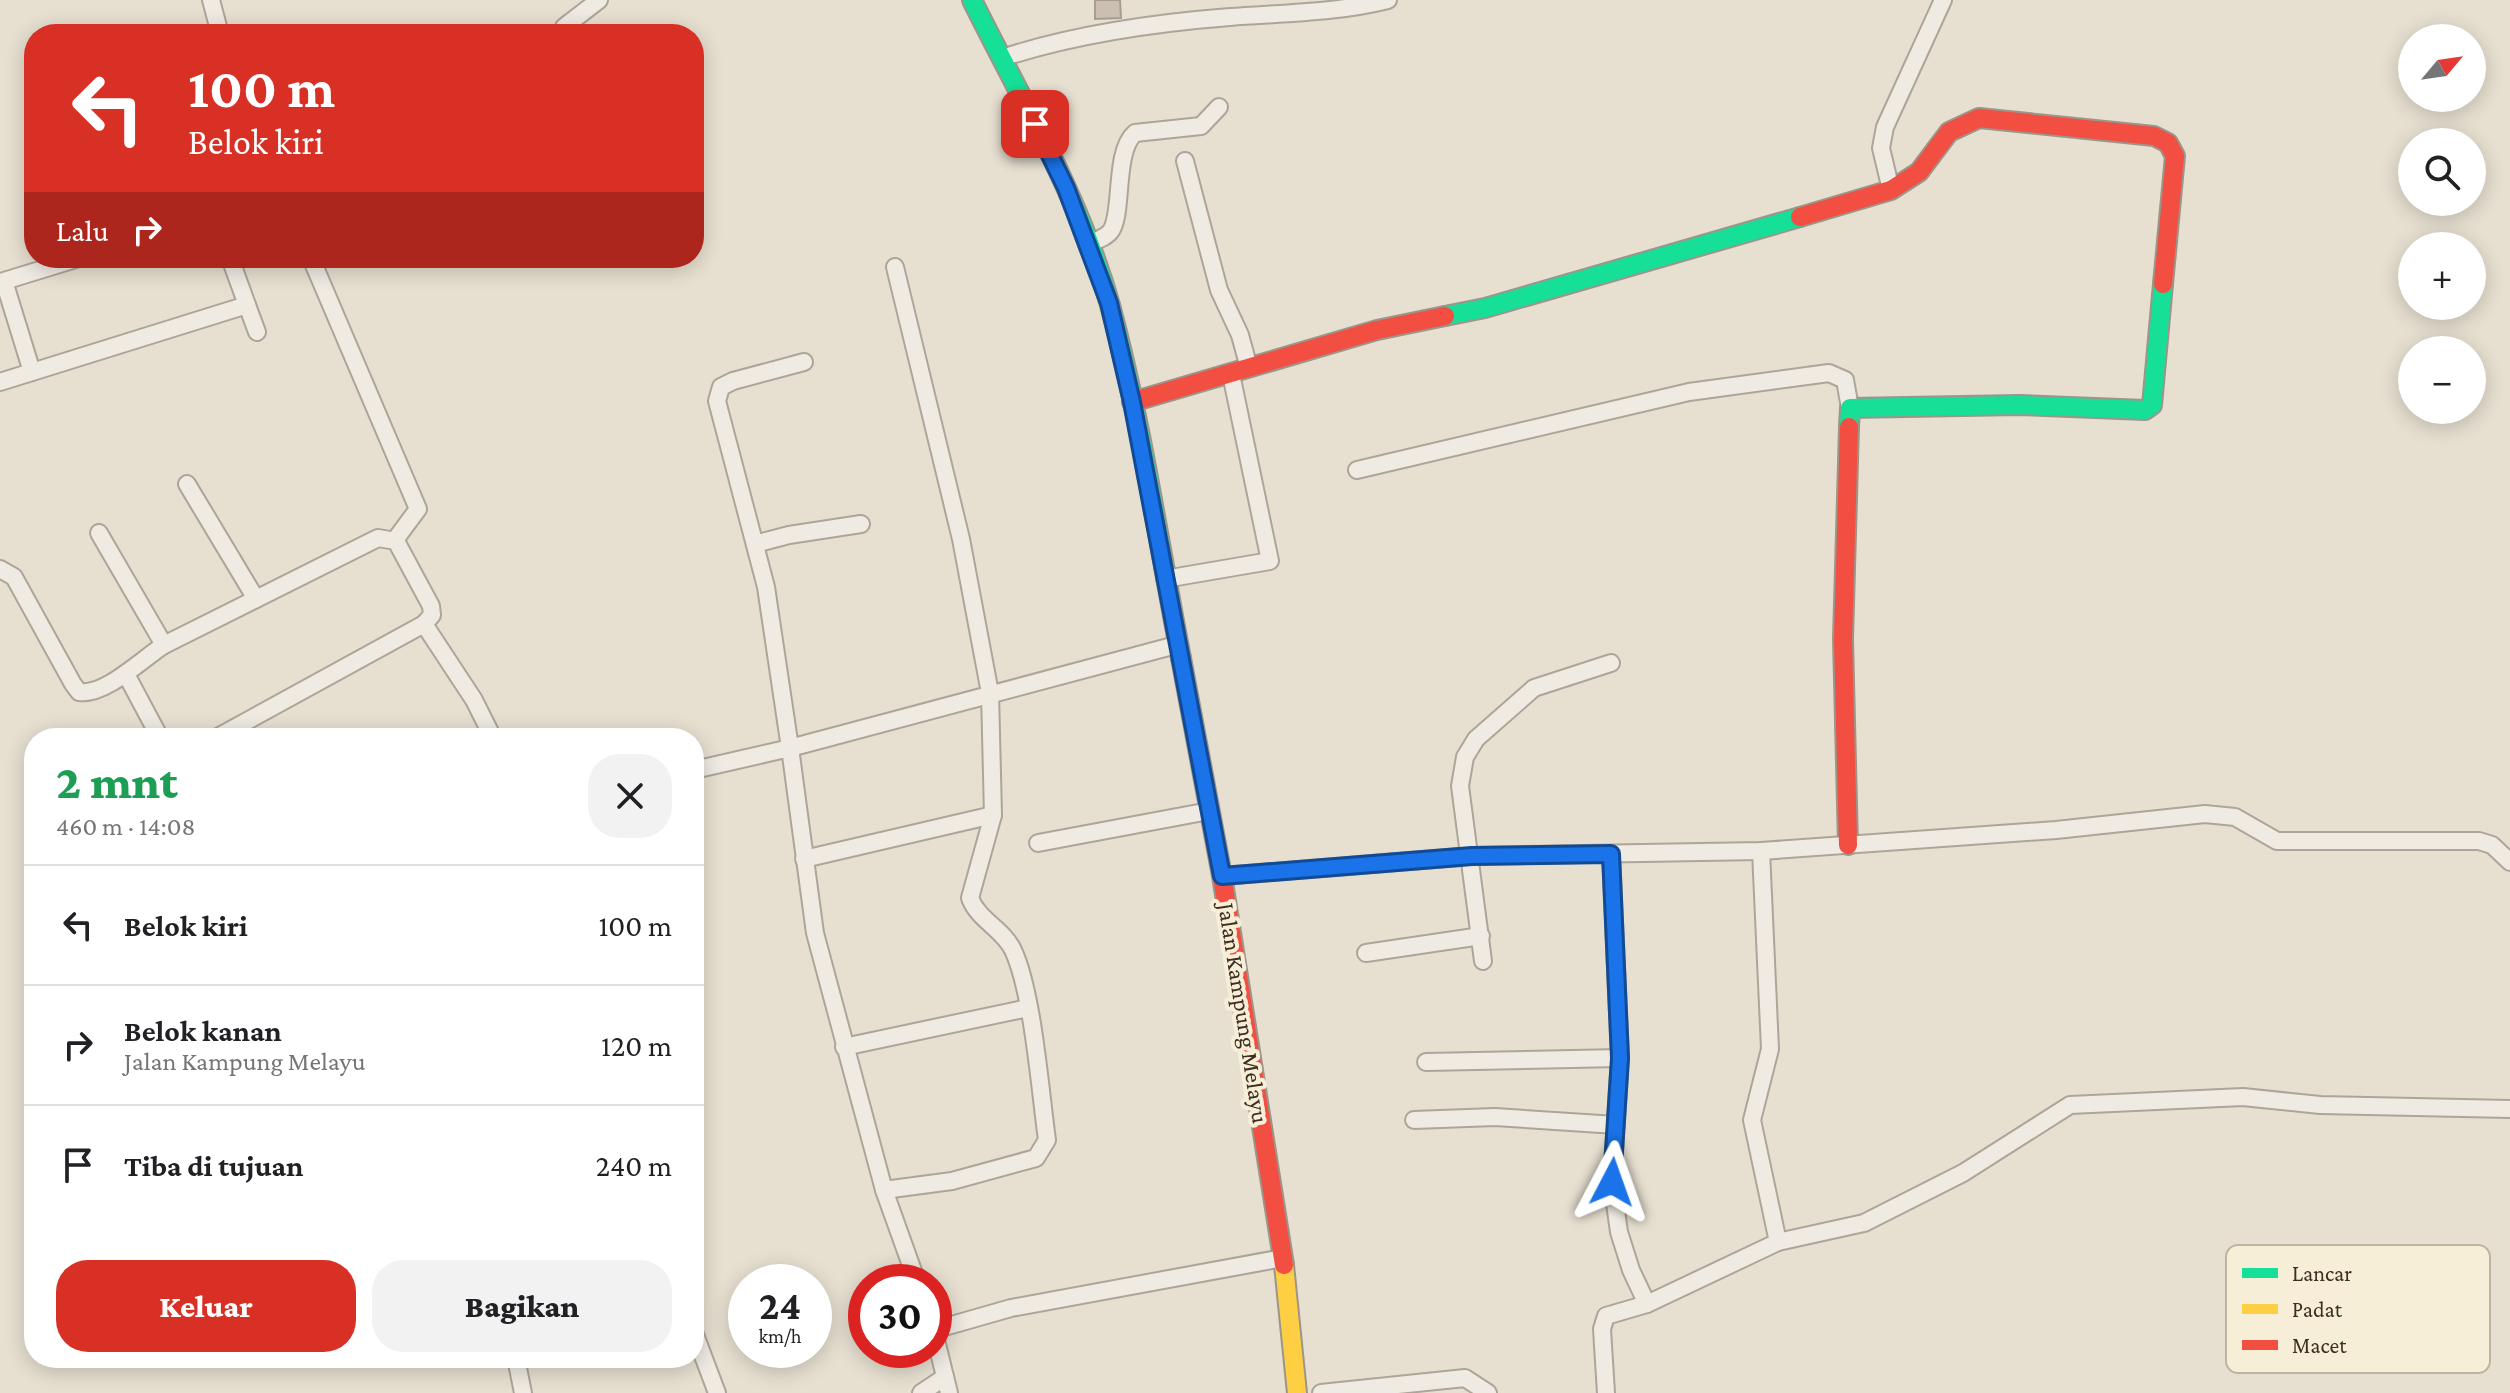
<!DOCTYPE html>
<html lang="id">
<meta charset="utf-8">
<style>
:root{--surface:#fff;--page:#f2f2f2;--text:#202124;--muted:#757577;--line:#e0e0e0;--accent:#d93025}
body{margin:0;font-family:"Crimson Pro",serif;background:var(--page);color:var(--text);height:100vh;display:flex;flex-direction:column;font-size:30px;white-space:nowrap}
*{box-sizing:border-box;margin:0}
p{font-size:26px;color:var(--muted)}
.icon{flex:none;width:44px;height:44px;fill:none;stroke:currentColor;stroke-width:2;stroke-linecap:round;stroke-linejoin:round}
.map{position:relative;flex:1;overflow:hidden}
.sheet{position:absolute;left:24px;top:728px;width:680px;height:640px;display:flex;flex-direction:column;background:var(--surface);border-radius:32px;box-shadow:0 4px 20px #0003}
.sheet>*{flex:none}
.banner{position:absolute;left:24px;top:24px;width:680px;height:244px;border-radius:32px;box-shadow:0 4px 20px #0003;background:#d93025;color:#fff;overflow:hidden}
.needle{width:52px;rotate:61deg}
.buttons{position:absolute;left:2398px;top:24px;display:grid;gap:16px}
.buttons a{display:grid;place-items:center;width:88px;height:88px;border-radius:50%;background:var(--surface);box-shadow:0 4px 20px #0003;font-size:40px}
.speed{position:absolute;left:728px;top:1264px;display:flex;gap:16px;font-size:40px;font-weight:700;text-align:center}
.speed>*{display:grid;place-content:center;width:104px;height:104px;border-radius:50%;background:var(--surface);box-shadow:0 4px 20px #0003;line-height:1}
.speed small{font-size:20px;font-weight:400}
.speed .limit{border:12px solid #d22;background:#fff;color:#111}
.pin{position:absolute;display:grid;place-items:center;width:68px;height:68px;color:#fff;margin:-34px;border-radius:16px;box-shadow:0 4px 12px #0006}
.me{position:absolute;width:88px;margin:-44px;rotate:4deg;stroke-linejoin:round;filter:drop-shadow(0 0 6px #0008)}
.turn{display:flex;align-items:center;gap:28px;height:168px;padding:0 32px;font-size:36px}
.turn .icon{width:104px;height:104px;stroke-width:2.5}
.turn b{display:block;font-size:56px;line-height:68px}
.then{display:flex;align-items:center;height:76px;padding:0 32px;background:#0003;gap:16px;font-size:30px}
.round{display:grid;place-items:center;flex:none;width:84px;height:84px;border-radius:32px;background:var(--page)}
.overview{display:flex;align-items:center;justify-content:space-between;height:136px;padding:0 32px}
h1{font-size:48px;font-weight:800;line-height:60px;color:#1e9e55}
.primary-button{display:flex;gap:16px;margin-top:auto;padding:16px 32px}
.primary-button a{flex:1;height:92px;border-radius:32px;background:var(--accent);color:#fff;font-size:32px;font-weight:800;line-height:92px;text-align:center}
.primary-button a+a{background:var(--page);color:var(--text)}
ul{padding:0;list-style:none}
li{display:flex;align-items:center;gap:24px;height:120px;padding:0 32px;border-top:2px solid var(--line)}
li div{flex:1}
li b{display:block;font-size:30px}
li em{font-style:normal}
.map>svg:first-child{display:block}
.building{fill:#cbbfb2;stroke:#a89c90;stroke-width:2}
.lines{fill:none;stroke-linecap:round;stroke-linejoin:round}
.street-casing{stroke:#ada599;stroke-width:20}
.fast-casing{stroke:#9c958a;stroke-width:22}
.slow-casing{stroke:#9c958a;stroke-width:22}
.jam-casing{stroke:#9c958a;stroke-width:22}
.street{stroke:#efebe3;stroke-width:16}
.fast{stroke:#16e098;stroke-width:18}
.slow{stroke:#ffcf43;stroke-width:18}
.jam{stroke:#f24e42;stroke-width:18}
.route-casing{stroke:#114b97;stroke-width:20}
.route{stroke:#1a73e8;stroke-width:14}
.labels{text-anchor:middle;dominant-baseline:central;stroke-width:8;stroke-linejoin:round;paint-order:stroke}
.street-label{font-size:24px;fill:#3d2e20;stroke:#f7eed8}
.key{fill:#f7eed8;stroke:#bfb4a1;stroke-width:2}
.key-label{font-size:22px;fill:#3d2e20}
</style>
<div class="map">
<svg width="2510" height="1393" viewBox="0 0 2510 1393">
<rect width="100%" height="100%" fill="#e7e0d1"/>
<!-- building -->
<path class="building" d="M1095,0H1120L1121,18L1095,19Z"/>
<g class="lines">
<defs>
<g id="street">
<path d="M211,0L220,34"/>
<path d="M564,27L599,0"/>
<path d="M1002,58C1075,34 1153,23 1230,17C1283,13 1336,13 1388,0"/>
<path d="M1185,161L1219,290L1240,335L1249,368"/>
<path d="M1891,190L1881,148L1885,127L1943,0"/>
<path d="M1087,244C1095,241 1105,238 1110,232C1124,216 1113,152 1135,133L1201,126L1219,107"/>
<path d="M311,258L418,509L395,540"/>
<path d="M247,305L257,332"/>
<path d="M32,372L4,281L79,258"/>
<path d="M0,382L247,305L230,258"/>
<path d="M1357,470L1689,392L1829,373L1845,380L1850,408"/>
<path d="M187,484L256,599"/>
<path d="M99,533L164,645"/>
<path d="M755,544L789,535L861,524"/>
<path d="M0,569L14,577L73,684L79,692C105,696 142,659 164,645L378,538L396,541L431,606L432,615L424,624L216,738"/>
<path d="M1165,579L1270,561L1231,374"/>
<path d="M424,624L474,700L493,738"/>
<path d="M127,676L160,738"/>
<path d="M694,770L790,748L766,587L717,401L721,387L733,381L804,362"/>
<path d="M1038,843L1209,811"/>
<path d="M1761,851L1770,1049L1752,1120L1778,1242"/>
<path d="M1611,854L1620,1058L1612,1182L1619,1232L1631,1270L1647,1304"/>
<path d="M804,859L993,815"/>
<path d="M1222,876L1472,856L1761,851L2056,830L2205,814L2235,817L2277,841H2479L2492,845L2510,862"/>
<path d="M1366,953L1481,936"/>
<path d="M1483,961L1460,786L1465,757L1476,739L1534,688L1611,663"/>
<path d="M844,1047L1028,1008"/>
<path d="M1426,1062L1620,1058"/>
<path d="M1414,1120L1495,1117L1616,1125"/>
<path d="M884,1190L952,1181L1036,1158L1047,1140C1040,1090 1033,993 1013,950C1003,929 978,920 970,898L993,815L990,693L961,539L895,267"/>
<path d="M917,1282L884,1190L815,933L790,748L1176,645"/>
<path d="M934,1330L1011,1308L1283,1258"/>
<path d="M694,1332L717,1393"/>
<path d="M934,1332L949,1393"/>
<path d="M516,1358L523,1393"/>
<path d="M921,1393L945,1377"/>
<path d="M1321,1393L1465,1378L1488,1393"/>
<path d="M1606,1393L1602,1329L1606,1316L1647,1304L1778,1242L1864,1223L1963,1173L2070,1105L2243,1097L2320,1105L2510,1109"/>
</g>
<g id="fast">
<path d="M972,0C1021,99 1080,198 1110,305C1141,420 1158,540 1181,658"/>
<path d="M1445,316L1485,308L1800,217"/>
<path d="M1849,427L1850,408L2019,405L2145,410L2152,405L2163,284"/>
</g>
<path id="slow" d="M1284,1265L1297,1393"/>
<g id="jam">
<path d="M1800,217L1891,190L1919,172L1949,132L1979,118L2154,136L2168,143L2175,156L2163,284"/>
<path d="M1132,402L1377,330L1445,316"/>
<path d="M1181,658L1222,876L1284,1265"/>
<path d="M1848,845L1843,639L1849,427"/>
</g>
</defs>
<!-- street casing -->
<use href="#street" class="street-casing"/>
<!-- fast casing -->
<use href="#fast" class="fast-casing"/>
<!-- slow casing -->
<use href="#slow" class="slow-casing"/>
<!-- jam casing -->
<use href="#jam" class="jam-casing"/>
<!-- street -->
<use href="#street" class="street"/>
<!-- fast -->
<use href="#fast" class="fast"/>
<!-- slow -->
<use href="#slow" class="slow"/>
<!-- jam -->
<use href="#jam" class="jam"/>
</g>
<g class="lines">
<defs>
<path id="route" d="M1035,124L1066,188L1109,303L1132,402L1222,876L1472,856L1611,854L1620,1058L1612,1182"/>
</defs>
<!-- route casing -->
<use href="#route" class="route-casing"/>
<!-- route -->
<use href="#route" class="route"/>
</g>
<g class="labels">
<!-- street labels -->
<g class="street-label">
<text transform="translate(1244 1013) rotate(81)">Jalan Kampung Melayu</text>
</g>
</g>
<!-- legend -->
<rect x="2226" y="1245" width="264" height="128" rx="12" class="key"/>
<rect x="2242" y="1268" width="36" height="10" fill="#16e098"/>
<rect x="2242" y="1304" width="36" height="10" fill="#ffcf43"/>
<rect x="2242" y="1340" width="36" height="10" fill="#f24e42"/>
<g class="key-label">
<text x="2292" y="1281">Lancar</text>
<text x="2292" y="1317">Padat</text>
<text x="2292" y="1353">Macet</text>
</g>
</svg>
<div class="buttons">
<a><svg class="needle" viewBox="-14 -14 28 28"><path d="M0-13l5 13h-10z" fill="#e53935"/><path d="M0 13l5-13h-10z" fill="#757577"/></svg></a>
<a><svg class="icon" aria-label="search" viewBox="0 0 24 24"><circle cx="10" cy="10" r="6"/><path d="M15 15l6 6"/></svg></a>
<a>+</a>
<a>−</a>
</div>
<div class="speed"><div>24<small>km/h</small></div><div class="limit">30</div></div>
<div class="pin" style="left:1035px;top:124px;background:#d93025"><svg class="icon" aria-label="arrive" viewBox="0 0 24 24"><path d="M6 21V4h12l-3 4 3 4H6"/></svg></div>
<svg class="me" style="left:1612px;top:1182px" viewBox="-20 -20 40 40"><path d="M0-17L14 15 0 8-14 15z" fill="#1a73e8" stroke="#fff" stroke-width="4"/></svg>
<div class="banner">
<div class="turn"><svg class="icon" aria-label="left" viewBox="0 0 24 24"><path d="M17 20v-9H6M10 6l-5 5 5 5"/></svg><div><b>100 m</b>Belok kiri</div></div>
<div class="then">Lalu<svg class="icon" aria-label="right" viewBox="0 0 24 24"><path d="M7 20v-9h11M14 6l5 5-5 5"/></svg></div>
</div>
<section class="sheet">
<div class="overview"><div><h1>2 mnt</h1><p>460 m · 14:08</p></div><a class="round"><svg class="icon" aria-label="close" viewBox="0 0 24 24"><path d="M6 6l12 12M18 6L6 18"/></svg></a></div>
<ul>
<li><svg class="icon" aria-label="left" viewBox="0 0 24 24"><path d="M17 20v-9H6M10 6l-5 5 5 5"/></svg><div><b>Belok kiri</b></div><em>100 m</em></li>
<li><svg class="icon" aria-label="right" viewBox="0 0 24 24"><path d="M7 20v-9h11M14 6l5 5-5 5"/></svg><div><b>Belok kanan</b><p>Jalan Kampung Melayu</p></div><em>120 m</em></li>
<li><svg class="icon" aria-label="arrive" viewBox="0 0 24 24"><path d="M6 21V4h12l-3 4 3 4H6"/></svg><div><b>Tiba di tujuan</b></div><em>240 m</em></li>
</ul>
<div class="primary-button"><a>Keluar</a><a>Bagikan</a></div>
</section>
</div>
